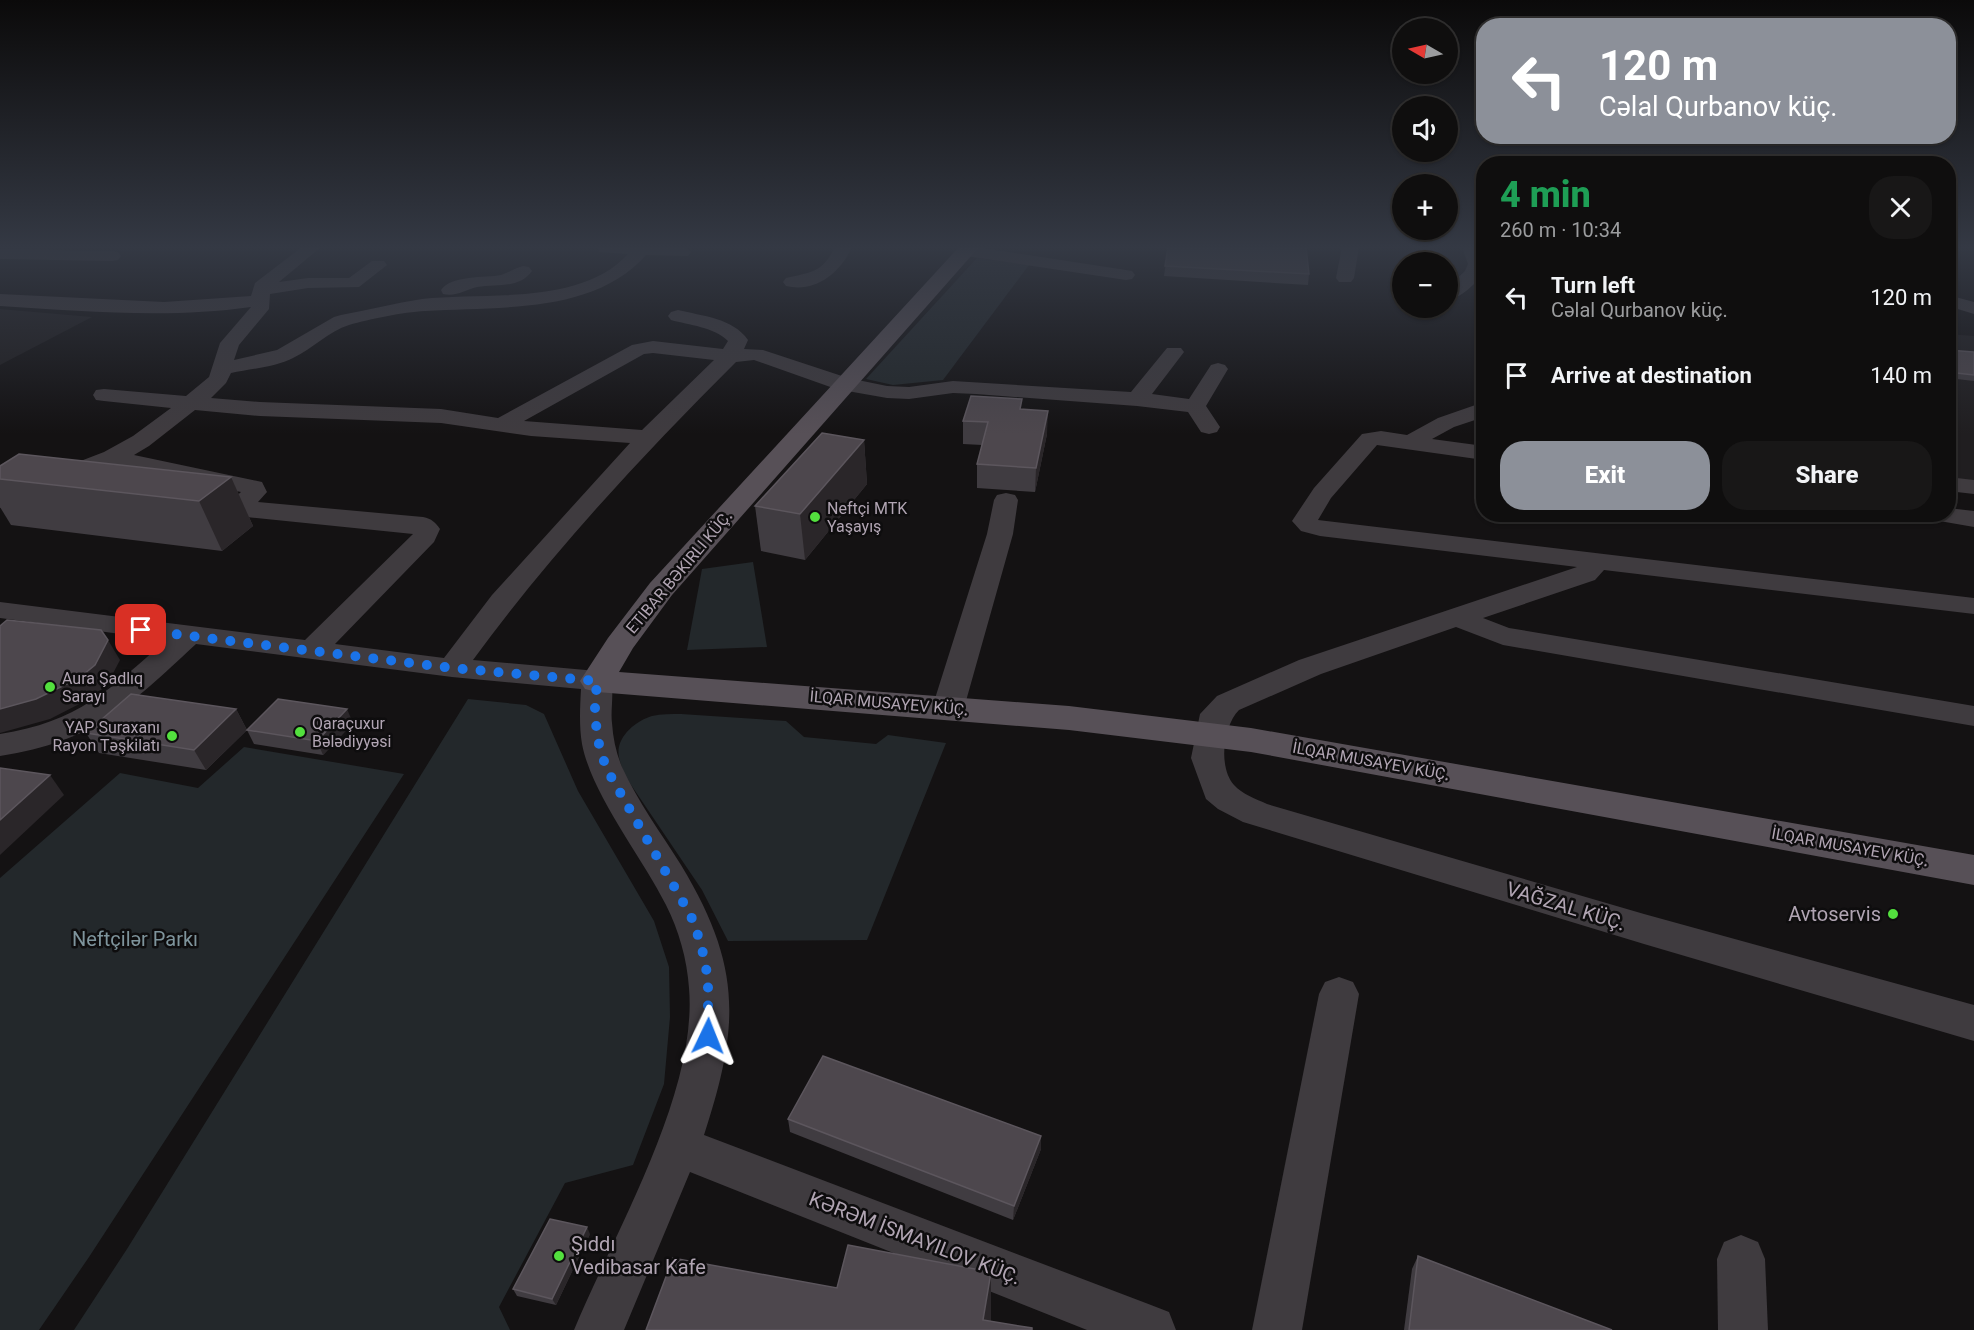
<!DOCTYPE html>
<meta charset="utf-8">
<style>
:root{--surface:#0f0e0e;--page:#181717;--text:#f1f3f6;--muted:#9b9c9e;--line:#2f2e2e;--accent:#8c9099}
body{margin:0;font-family:Roboto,sans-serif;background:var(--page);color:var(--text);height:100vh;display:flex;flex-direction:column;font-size:22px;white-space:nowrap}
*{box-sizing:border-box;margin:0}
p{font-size:20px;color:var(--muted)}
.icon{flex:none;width:33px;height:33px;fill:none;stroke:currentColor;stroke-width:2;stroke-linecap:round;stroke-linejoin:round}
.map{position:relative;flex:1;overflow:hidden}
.details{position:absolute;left:1476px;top:156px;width:480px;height:366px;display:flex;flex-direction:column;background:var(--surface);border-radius:24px;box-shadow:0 2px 4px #0004,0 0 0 2px var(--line)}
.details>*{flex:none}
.guide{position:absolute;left:1476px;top:18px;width:480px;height:126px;border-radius:24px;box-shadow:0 2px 4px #0004,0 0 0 2px var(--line);background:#8c9099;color:#fff;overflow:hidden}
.needle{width:39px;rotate:279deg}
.controls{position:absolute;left:1392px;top:18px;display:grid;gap:12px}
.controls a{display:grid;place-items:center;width:66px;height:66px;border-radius:50%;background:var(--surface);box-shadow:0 2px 4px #0004,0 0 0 2px var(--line);font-size:30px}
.pin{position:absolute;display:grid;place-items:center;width:51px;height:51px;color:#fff;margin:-26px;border-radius:12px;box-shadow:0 3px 9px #0006}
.me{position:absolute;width:66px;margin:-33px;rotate:2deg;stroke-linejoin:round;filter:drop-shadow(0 0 4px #0008)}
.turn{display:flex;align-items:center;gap:21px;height:126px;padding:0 24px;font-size:27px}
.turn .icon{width:78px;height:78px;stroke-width:2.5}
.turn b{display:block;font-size:42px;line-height:51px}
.round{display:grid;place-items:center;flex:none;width:63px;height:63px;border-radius:24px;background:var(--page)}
.overview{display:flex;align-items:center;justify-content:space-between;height:102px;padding:0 24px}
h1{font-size:36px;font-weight:800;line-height:45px;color:#1e9e55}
.cta{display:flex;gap:12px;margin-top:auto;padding:12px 24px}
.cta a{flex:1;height:69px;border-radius:24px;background:var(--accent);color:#fff;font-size:24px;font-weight:800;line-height:69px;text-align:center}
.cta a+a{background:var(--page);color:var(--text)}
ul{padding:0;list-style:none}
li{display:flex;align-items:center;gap:18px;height:78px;padding:0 24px}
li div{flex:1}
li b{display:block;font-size:22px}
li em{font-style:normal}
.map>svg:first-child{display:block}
.built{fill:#201e20}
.green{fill:#23282b}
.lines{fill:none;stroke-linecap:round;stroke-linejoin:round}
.minor{fill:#3f3b3f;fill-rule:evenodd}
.major{fill:#575057;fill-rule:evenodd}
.wall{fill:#403c41}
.shaded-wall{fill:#2a2629}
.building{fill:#4d474d;stroke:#5c565d;stroke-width:1.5}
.route{stroke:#1a73e8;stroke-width:10;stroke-dasharray:0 18}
.poi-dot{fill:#53e03e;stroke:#0e0d0e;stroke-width:2}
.labels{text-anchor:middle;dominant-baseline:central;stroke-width:5;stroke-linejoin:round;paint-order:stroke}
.poi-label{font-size:16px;fill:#b1a5b3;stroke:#0e0d0e;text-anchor:start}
.street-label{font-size:16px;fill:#b1a5b3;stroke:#0e0d0e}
.near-street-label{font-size:20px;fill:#b1a5b3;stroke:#0e0d0e}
.near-poi-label{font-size:20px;fill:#b1a5b3;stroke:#0e0d0e;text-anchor:end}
.near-park-label{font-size:20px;fill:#7e949c;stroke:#0e0d0e}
</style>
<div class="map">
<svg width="1974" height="1330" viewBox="0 0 1974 1330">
<rect width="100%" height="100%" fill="#141213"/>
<!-- built -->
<g class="built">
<path d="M0,309L92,317L0,365Z"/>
<path d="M1948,334L1974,336V482L1949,479Z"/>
</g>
<!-- green -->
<g class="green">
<path d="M977,258L1029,265L943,380L893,385L866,379Z"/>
<path d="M753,562L767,647L687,650L702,569Z"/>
<path d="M468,699L526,705L544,714L578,791L654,921L669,967L670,1017L664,1084L633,1165L565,1183L499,1307L510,1330H74L127,1249Z"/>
<path d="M681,714L786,721L804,737L876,744L888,735L946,743L867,940L728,941L702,890L625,776C623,770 620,763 619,757C615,738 635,721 652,716C661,714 672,714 681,714Z"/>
<path d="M244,747L404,774L89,1257L39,1330H0V878L120,773L198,788Z"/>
</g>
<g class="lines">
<!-- minor -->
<g class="minor">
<path d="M302,247H321L279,282L308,278H349L372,261H384L387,265L359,287L308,288L270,294L269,309L239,345L234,360L277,350L334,317L341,315C368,310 395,303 422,299C484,292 581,306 628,254L599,252L597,247H684L691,252L688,256L646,255C593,315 498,306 425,311C403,312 370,319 349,325C329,331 312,349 293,358C276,367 250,369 231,373L226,383L211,398L260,402L441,409L498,418L632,345L653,341L723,349L728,341C714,327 689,325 671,320L668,316L671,312L678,310C702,316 733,318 748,340L744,349L763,350L848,378L887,386L909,387L953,381L1131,392L1167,348H1181L1184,352L1152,394L1189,399L1211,365L1218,363L1225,365L1228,369L1206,406L1220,427L1217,432L1209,434L1201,432L1188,412L1137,406L976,394L953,393L909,399L887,398L836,389L754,360L736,362C642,456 551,553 473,660L597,671L608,674C616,687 610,708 612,723C613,738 616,753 622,767C638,802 661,833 681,865C742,966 740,1025 704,1135L1151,1305L1169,1312L1176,1330H1087L690,1172L624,1330H574C614,1233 698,1093 689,988C687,959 679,931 666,905C642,857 592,795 582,744C579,726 580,708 581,689L452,677L196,644C128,707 95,741 0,756V734C77,722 110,690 166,640L0,618V602L305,640L413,534L206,513L197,510L193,505L197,500L206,497L232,500L241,492L114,465L0,508V492L104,452L133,436L171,408L104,401L96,400L93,395L96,390L104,389L186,396L209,377L220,343L251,307C167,319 83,311 0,306V294L164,302L251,296L255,283ZM653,353L714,360L642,430L524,421L644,354ZM195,410L260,416L441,423L531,436L630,443L492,595L444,658L335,644L434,542L440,529C435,522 432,519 423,517L258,502L267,492L262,482L134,455L149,446Z"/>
<path d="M835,247H852C840,273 816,293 786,286L783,282L786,278C812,272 822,273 835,247Z"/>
<path d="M960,247H976L1126,270L1132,271L1135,275L1132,279L1126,280L966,256L960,255L957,251Z"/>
<path d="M1342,247H1359L1354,278L1351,282H1339L1336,278Z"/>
<path d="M1462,247H1479C1482,255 1486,262 1483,271C1480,282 1458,299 1448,301V287L1465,271L1468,264Z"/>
<path d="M0,249L112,251L118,252L121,256L118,260L112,261L0,259Z"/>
<path d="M523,266L529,267L532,271C519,289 496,284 477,287C465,290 456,297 443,294L441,290C451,275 485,278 501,275C508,273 515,268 523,266Z"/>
<path d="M1948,295L1974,302V314L1948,306Z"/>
<path d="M1418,308H1438C1434,315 1427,315 1419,313Z"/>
<path d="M1484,402V417L1454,427L1432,439L1484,446V460L1377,445L1331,498L1318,520L1974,598V614L1604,570L1595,580L1483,618L1509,628L1974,706V726L1503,645L1456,627L1321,674L1239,710C1223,726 1218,767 1234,785C1242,794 1256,799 1267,804L1644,914L1974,1005V1041L1644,944L1243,822L1218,809L1206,799L1191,758L1200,714L1217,696L1299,660L1577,567L1320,536L1301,531L1292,521L1314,488L1362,434L1381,431L1407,435L1438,418Z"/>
<path d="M1948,477L1974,480V494L1948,491Z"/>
<path d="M1006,493L1015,495L1018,500L1013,534L964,708L959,715L948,718L937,715L932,708L987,534L994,500L997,495Z"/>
<path d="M1948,508L1974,511V527L1928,519L1925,514H1948Z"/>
<path d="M1339,977L1353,982L1359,994L1302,1330H1252L1319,994L1325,982Z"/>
<path d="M1741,1235L1758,1242L1765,1259L1768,1330H1718L1717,1259L1724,1242Z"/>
</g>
<!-- major -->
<path class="major" d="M959,247H979L672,595L633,648L619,672L1069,706L1251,728L1974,855V885L1251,752L1069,730L597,692L585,689L580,681L608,638L650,583Z"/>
</g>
<!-- wall -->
<g class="wall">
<path d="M1168,247L1309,274L1308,285L1164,276Z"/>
<path d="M1948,350L1974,352V381L1948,378Z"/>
<path d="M1022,409L1047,434L1035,492L977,488V464L982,445L963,444V421Z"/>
<path d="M864,440L867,484L805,560L761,551L755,506Z"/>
<path d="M0,466L231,477L253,526L222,551L11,525L0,507Z"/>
<path d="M236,709L247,730L206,770L99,753L86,733Z"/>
<path d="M353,723L323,755L254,744L247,730Z"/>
<path d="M788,1119L1041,1136V1149L1013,1220L790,1132Z"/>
<path d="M590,1234L556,1305L517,1296L513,1289Z"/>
<path d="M1418,1256L1612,1330H1404L1412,1269Z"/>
</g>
<!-- shaded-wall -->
<g class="shaded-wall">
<path d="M1048,411L1047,434L1035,492L1036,468Z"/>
<path d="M864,440L867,484L805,560L800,514Z"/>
<path d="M231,477L253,526L222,551L199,501Z"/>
<path d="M108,640L120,660L107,685L91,698L50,719L0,733V709Z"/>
<path d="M236,709L247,730L206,770L194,750Z"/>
<path d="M347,709L353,723L323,755L317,741Z"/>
<path d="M50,775L64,795L0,855V820Z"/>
<path d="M1041,1136V1149L1013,1220L1014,1206Z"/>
<path d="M587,1227L590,1234L556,1305L552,1299Z"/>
<path d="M991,1272V1330L983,1320Z"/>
</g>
<!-- building -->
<g class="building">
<path d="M1168,247H1306L1309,274L1165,266Z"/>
<path d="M1948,350L1974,352V375L1948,372Z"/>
<path d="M971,396L1022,399L1020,409L1048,411L1036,468L977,464L988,422L963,421Z"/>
<path d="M822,433L864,440L800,514L755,506Z"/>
<path d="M19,454L231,477L199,501L0,479V466Z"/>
<path d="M7,620L101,630L108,640L95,665L79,678L36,699L0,709V626Z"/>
<path d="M131,694L236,709L194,750L86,733Z"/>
<path d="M278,699L347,709L317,741L247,730Z"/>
<path d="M0,768L50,775L0,820Z"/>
<path d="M823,1056L1041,1136L1014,1206L788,1119Z"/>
<path d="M550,1219L587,1227L552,1299L513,1289Z"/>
<path d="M848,1245L991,1272L983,1320L1032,1328V1330H646L673,1258L837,1288Z"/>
<path d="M1418,1256L1612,1330H1409Z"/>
</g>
<!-- sky -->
<linearGradient id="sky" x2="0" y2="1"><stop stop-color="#0b0a0a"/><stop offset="0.57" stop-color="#343944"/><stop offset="1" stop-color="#343944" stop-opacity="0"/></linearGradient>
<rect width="1974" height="434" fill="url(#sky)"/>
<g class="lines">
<!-- route -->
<path class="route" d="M141,630L452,668L597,681L595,708L597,737L606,768L691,916L701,944L708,978V1036"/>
</g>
<!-- markers -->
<g class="poi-dot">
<circle cx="815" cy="517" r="6"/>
<circle cx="50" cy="687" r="6"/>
<circle cx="300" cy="732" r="6"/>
<circle cx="172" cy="736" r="6"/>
<circle cx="1893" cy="914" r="6"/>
<circle cx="559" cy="1256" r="6"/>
</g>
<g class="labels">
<!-- poi labels -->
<g class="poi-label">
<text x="827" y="508">Neftçi MTK<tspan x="827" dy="18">Yaşayış</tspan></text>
<text x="62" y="678">Aura Şadlıq<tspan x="62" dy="18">Sarayı</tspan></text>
<text x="312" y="723">Qaraçuxur<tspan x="312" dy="18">Bələdiyyəsi</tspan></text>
<text x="160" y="727" text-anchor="end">YAP Suraxanı<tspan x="160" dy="18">Rayon Təşkilatı</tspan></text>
</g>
<!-- street labels -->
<g class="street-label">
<text transform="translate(679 572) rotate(-50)">ETIBAR BƏKIRLI KÜÇ.</text>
<text transform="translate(889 703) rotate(5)">İLQAR MUSAYEV KÜÇ.</text>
<text transform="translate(1371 761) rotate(10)">İLQAR MUSAYEV KÜÇ.</text>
<text transform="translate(1850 847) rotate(10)">İLQAR MUSAYEV KÜÇ.</text>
</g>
<!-- near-street labels -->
<g class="near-street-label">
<text transform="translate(1566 906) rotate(17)">VAĞZAL KÜÇ.</text>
<text transform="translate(915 1238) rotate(21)">KƏRƏM İSMAYILOV KÜÇ.</text>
</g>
<!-- near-poi labels -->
<g class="near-poi-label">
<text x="1881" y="914">Avtoservis</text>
<text x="571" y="1244" text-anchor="start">Şıddı<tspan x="571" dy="23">Vedibasar Kafe</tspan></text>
</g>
<!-- near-park labels -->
<g class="near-park-label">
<text x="135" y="939">Neftçilər Parkı</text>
</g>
</g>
</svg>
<div class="controls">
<a><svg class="needle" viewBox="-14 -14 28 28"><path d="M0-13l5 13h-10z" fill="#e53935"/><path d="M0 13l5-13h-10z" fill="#9b9c9e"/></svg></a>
<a><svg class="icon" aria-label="sound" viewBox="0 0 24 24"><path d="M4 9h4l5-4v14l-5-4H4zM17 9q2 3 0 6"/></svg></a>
<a>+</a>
<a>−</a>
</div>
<div class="pin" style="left:141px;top:630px;background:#d93025"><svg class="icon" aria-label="arrive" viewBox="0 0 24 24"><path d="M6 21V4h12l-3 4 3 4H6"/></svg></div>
<svg class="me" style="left:708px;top:1036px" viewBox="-20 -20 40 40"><path d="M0-17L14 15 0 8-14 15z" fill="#1a73e8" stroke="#fff" stroke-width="4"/></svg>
<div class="guide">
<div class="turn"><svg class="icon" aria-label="left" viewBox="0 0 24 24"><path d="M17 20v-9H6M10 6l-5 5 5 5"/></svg><div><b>120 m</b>Cəlal Qurbanov küç.</div></div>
</div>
<section class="details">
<div class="overview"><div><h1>4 min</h1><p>260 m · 10:34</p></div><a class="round"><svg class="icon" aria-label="close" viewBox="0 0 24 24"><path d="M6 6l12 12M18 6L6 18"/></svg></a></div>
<ul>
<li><svg class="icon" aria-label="left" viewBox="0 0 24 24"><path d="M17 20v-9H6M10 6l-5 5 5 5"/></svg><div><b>Turn left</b><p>Cəlal Qurbanov küç.</p></div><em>120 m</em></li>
<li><svg class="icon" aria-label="arrive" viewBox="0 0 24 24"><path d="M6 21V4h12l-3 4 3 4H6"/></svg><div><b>Arrive at destination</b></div><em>140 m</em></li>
</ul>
<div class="cta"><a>Exit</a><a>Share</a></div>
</section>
</div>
